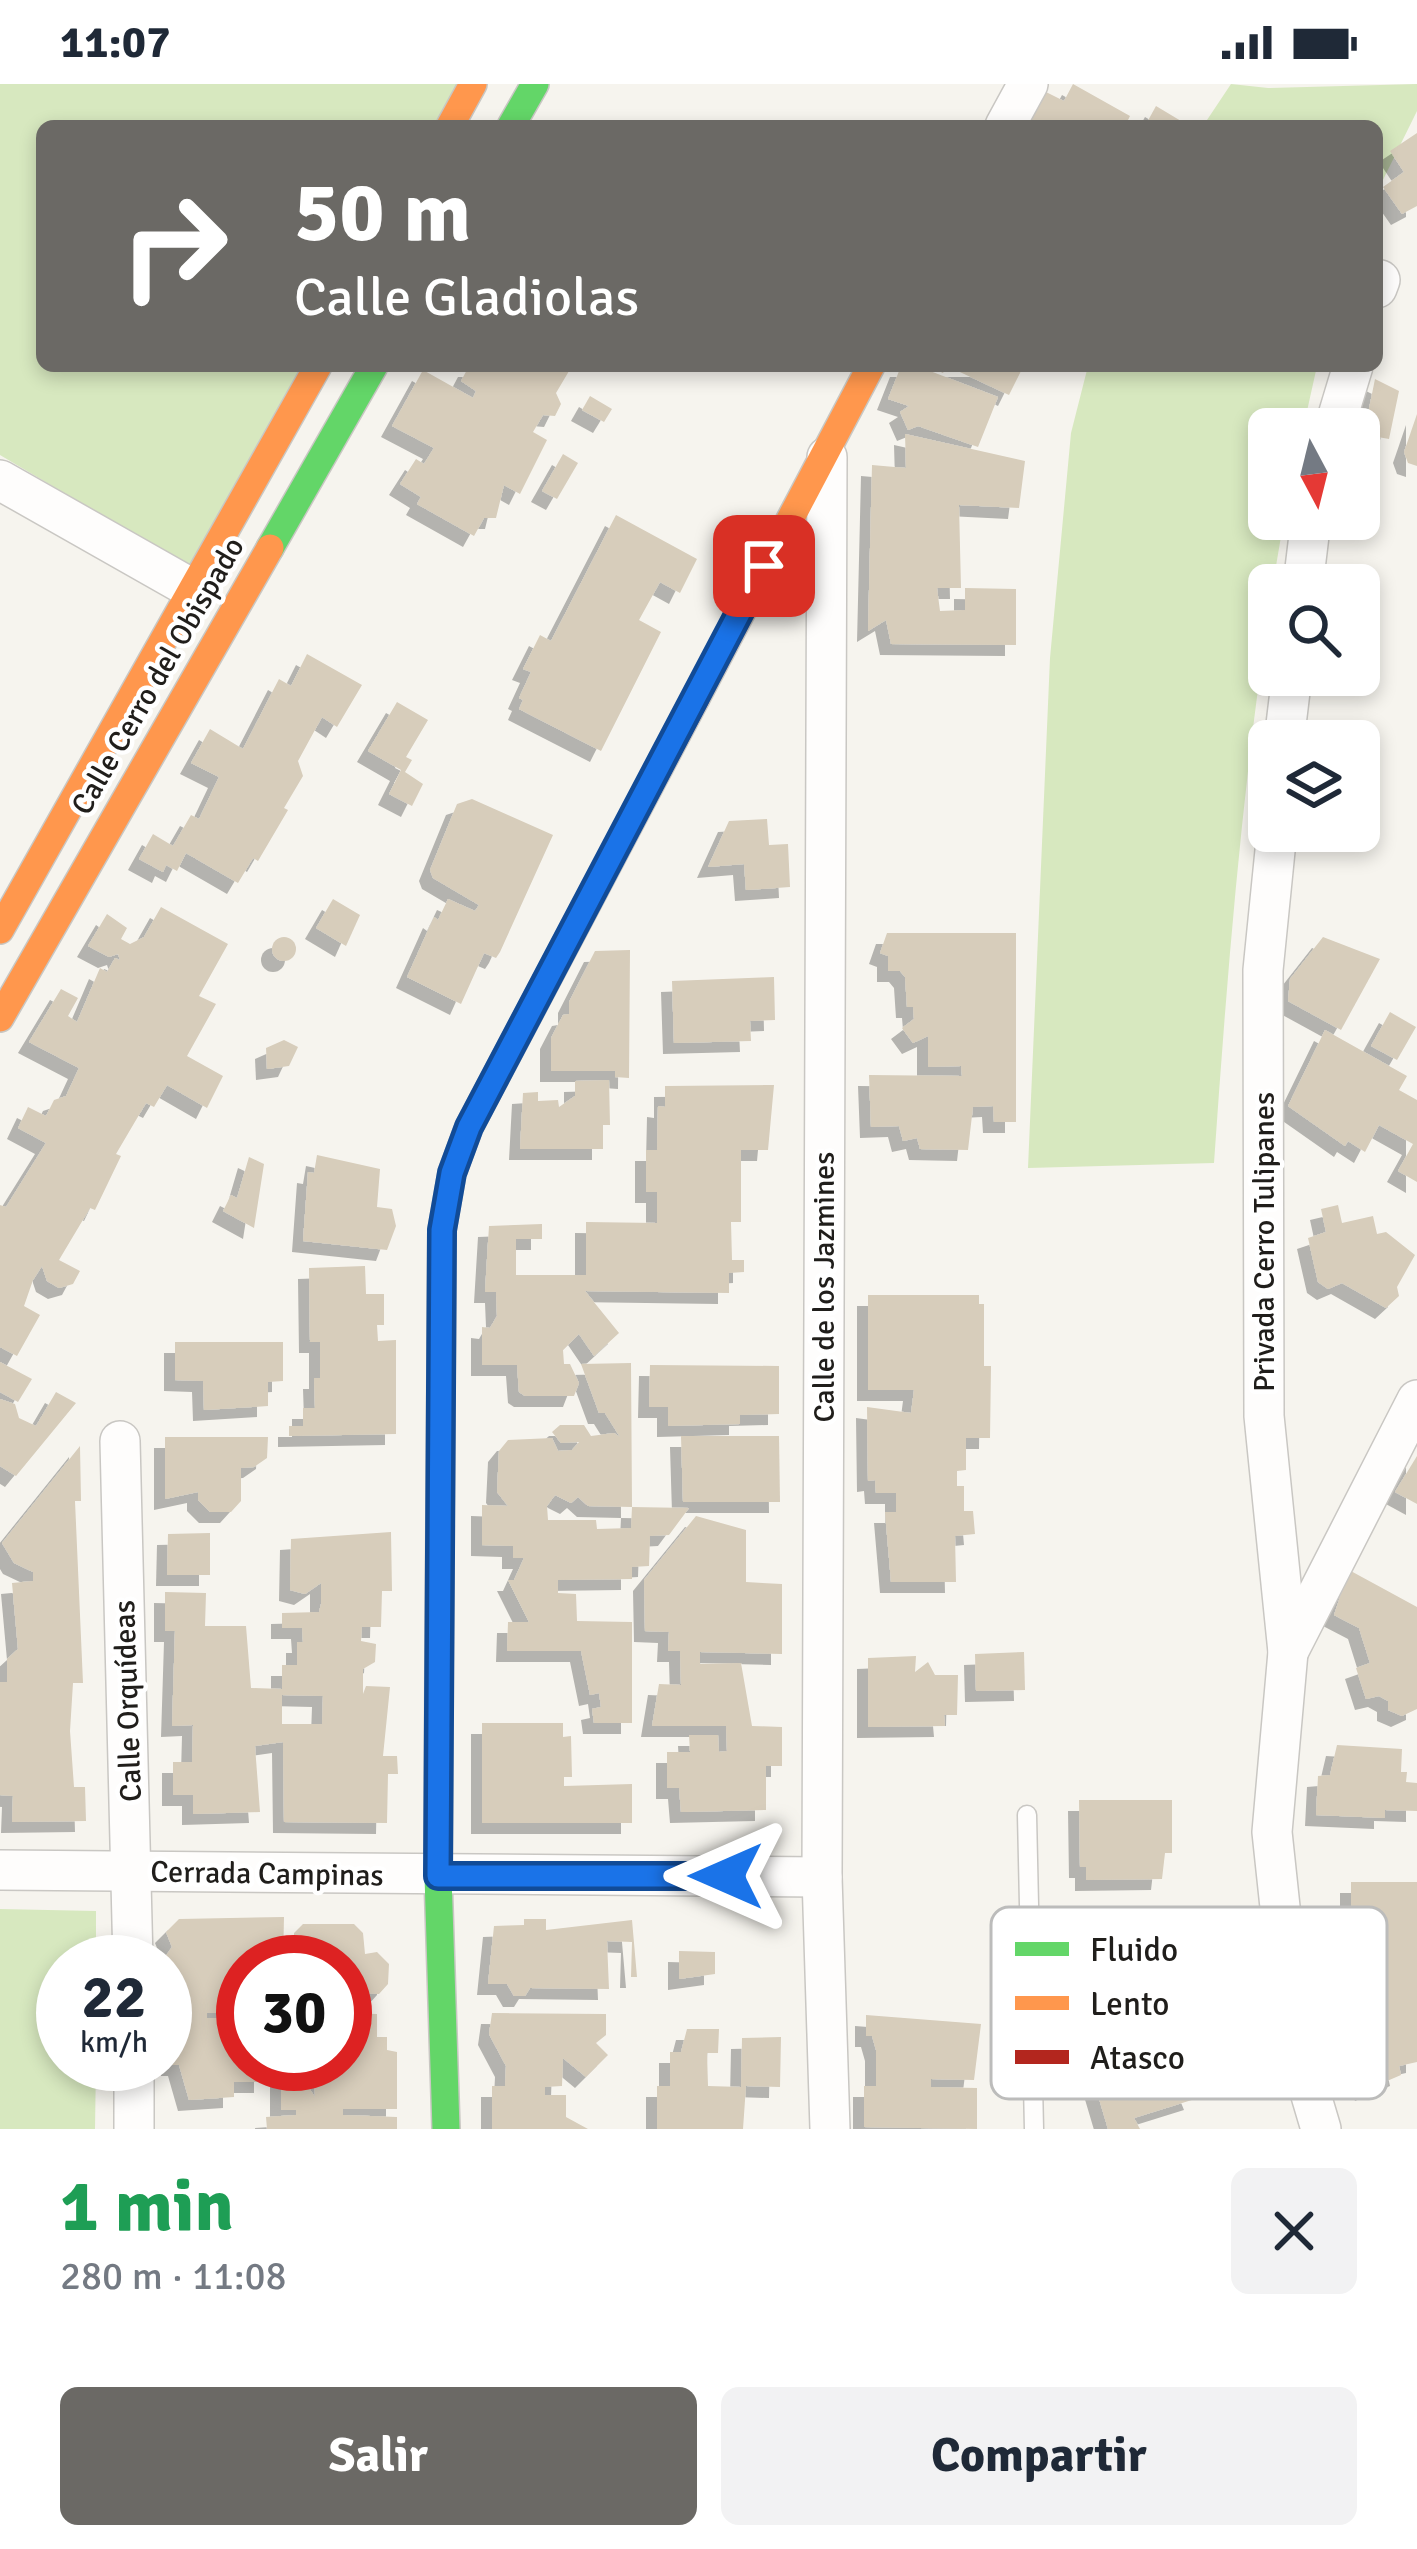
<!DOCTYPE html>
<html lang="es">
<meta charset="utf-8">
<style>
:root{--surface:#fff;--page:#f2f2f3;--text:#1f2937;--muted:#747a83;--accent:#6b6965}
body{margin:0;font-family:Signika,sans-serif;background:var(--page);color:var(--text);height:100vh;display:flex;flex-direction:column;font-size:45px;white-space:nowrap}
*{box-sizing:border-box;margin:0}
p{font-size:39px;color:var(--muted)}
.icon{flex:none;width:66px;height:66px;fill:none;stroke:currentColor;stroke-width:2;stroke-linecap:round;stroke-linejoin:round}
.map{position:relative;height:2045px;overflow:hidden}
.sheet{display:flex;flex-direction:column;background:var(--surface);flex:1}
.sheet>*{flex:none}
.guide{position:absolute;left:36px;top:36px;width:1347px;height:252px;border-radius:18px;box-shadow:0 6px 18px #0003;background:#6b6965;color:#fff;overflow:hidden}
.needle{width:78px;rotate:173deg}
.fabs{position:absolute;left:1248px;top:324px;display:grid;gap:24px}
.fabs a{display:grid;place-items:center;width:132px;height:132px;border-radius:18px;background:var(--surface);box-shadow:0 6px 18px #0003;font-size:60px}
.speed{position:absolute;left:36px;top:1851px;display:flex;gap:24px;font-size:60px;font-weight:700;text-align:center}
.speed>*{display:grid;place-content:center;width:156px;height:156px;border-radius:50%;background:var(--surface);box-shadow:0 6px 18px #0003;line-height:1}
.speed small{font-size:30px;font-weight:400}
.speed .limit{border:18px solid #d22;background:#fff;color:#111}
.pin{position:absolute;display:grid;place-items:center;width:102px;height:102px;color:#fff;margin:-51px;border-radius:24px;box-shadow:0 6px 18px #0006}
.me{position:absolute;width:132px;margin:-66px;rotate:270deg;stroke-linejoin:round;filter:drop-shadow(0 0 9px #0008)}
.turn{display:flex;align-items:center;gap:42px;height:252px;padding:0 60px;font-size:54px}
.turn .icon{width:156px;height:156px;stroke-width:2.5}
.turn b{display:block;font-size:84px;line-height:102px}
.round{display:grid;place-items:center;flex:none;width:126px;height:126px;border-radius:18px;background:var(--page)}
.head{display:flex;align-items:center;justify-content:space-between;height:204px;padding:0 60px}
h1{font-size:72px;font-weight:700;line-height:90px;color:#1e9e55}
.action{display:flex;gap:24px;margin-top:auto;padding:24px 60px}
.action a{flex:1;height:138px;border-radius:18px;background:var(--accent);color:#fff;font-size:48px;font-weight:700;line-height:138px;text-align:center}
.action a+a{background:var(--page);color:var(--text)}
.status{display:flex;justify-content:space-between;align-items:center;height:84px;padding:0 60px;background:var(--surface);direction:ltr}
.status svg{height:33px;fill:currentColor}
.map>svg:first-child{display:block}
.green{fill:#d7e8bf}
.building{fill:#d7cdbb;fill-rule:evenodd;filter:url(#shadow)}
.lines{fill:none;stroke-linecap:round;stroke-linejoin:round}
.lane-casing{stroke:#c9c7c3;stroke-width:21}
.street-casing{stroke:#c9c7c3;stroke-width:42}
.fast-casing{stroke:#c9c7c3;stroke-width:30}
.slow-casing{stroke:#c9c7c3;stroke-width:30}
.jam-casing{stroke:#c9c7c3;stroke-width:30}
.lane{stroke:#fefdfc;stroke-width:18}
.street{stroke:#fefdfc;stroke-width:39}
.fast{stroke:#63d668;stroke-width:27}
.slow{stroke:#ff974d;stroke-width:27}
.jam{stroke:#b3261e;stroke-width:27}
.route-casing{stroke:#114b97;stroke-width:30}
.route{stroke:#1a73e8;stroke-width:21}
.labels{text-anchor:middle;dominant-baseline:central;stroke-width:9;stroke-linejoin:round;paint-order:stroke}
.street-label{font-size:30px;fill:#201e1b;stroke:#fff}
.key{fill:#fff;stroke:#bcbcbb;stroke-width:3}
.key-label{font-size:33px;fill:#201e1b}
</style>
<div class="status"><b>11:07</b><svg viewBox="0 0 49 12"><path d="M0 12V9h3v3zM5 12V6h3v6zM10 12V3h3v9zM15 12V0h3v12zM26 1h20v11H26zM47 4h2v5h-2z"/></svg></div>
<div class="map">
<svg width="1417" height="2045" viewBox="0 0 1417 2045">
<defs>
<filter id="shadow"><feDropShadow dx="-11" dy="11" stdDeviation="0" flood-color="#0004"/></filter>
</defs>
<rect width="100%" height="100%" fill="#f6f4ee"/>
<!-- green -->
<g class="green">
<path d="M0,0H467L444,42H42V282H310L196,487L0,371Z"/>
<path d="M1231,0L1268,4L1417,0V27L1377,108V42H1203Z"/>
<path d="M1088,282H1317L1303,345H1269V435H1284C1247,644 1229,862 1214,1079L1028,1084L1050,574L1071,349Z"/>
<path d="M0,1825L96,1827V1878H63V1980H96L95,2045H0Z"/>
</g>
<!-- building -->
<g class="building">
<path d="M1073,0L1130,32L1125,42L1025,39L1044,7L1064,17Z"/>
<path d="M1156,22L1181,37L1178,42H1145Z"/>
<path d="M1417,49V122L1402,130L1383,103L1404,88L1390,67Z"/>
<path d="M469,282H572L556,309L561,320L555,332L543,331L533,348L547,356L520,410L504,401L496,434H484L474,452L417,420L421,413L400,400L416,375L424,380L434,364L392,342L423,286L473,314L476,307L461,297Z"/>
<path d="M901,282H917L998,313L978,363L918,342L908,346L900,328L909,322L888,315Z"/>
<path d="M927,282H1016L1022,285L1009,311L947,282L943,289Z"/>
<path d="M1375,295L1399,307L1389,355L1372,352L1367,378L1359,374Z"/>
<path d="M590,312L612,325L604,338L582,326Z"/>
<path d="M1417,330V382L1408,379L1404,368Z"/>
<path d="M905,350L1025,377L1019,424L959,421L961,504H937L940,527L965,526V504L1016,505V561L891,560L886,536L868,547L872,381L906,384Z"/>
<path d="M563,370L578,379L557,415L542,407Z"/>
<path d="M616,431L697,475L680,509L660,498L639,536L661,548L601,667L519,625L523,616L519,614L531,588L523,585L540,551L551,557Z"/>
<path d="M307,570L362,601L337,643L322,633L298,677L303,692L284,724L288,726L258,777L253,774L238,799L186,769L177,787L166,781L163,788L139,775L153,750L173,762L191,731L199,735L219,693L191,679L210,645L243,665L279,595L291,602Z"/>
<path d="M397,618L428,636L406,673L412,676L405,688L423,700L412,722L389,710L401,686L368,667Z"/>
<path d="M472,715L553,751L500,868L496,874L484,869L461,920L407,893L434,833L438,836L448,815L475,827L479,821L433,794L430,786L457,720Z"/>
<path d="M767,735L769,761L788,760L790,803L746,806L744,780L708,783L729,737Z"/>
<path d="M333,815L360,831L346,862L316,844Z"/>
<path d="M161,823L228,860L199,912L216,920L187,972L223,992L207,1024L167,1001L154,1023L146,1019L116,1070L121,1072L95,1126L90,1124L59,1176L80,1187L73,1200L59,1204L47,1197L42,1182L33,1196L24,1222L40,1231L17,1272L0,1263V1121L6,1123L46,1059L18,1044L28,1023L46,1032L54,1016L66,1012L79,984L29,958L61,905L78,914L68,932L77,938L100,884L107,888L115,874L120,876L118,870L109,873L88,862L107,830L127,844L121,855L130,860L144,853Z"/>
<path d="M887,849H1016V1038H994L993,1022L973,1023L968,1066L920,1065L917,1054L903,1057L899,1042L871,1043L869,991L962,992L961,982L928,983V952L913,959L902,944L914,935L913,923H907L905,893L900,887H888V872L880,869Z"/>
<path d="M1323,853L1380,875L1341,946L1288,917L1290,895Z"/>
<circle cx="284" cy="865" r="12"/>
<path d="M630,866L629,994L615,993V987H551V954L563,931L569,930V918L595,867Z"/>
<path d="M774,893L775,936L750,937L751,957L674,959L672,897Z"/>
<path d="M1390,928L1416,943L1397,976L1371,962Z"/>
<path d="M1325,946L1407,992L1399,1006L1417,1016V1098L1398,1087L1413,1060L1379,1041L1365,1068L1348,1057L1345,1062L1288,1022Z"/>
<path d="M284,956L298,963L289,982L267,985L266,964Z"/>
<path d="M609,996L610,1041H603V1065H520L523,1009L538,1008V1017L558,1016L559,1023L575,1012V997Z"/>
<path d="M774,1001L768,1066H741V1138H731L732,1176H744V1188L729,1189V1209L585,1207L619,1249L594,1272L579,1250L563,1266L564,1280H570L579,1299L574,1312H525L519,1308L517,1281H482V1243L490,1244L497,1232L496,1208H485L489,1142L542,1140V1155H516V1191H586V1138L657,1139V1108H646V1066H657L658,1022L665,1023V1002Z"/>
<path d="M317,1071L380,1085L377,1123L392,1125L396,1142L387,1166L303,1157L308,1088L314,1089Z"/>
<path d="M249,1073L264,1080L254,1144L223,1127L231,1111L237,1114Z"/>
<path d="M1338,1121L1342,1139L1373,1132L1377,1150L1386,1148L1415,1171L1397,1203L1399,1212L1386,1224L1342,1199L1328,1205L1318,1198L1308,1154L1326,1148L1321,1125Z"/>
<path d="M365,1182L366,1210H384V1241H377L378,1257L396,1256V1350L289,1352V1342H303V1324H315L314,1294H320V1258H310L309,1184Z"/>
<path d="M868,1211H979V1220H984V1282H991L990,1354H966V1386L957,1387V1402H964V1427H973L975,1450L955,1452L956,1498H891L885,1428H896V1409H876L875,1396L868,1397L867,1323L911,1329L914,1306H868Z"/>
<path d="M175,1258H283V1297L268,1298V1322L204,1326L203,1297L175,1296Z"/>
<path d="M0,1278L32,1295L18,1318L0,1308Z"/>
<path d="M631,1279L632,1423L588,1422L578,1413L571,1419L555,1411L547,1422L548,1436H596L597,1445L631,1444L632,1423L689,1424L669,1451L650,1452L649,1482L632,1483V1495L558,1496V1509L576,1510L577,1537L632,1538V1639H594L592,1625L601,1623L599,1609L590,1611L581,1567H507L508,1538H529L508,1496H514L524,1474H513V1462L482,1461V1421L508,1422L497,1408L499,1367L508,1356L552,1354L558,1367L572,1366L579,1358L561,1359L552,1348L560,1341H584L591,1352L614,1349L620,1353L605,1329H599L581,1280Z"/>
<path d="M650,1281L779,1282V1330L740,1331V1340L668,1342V1323H649Z"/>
<path d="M56,1308L76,1319L16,1392L0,1382V1315L15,1320L19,1334L36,1342Z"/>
<path d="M681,1352H779L780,1418H683Z"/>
<path d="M165,1353H268L267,1374L254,1383L241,1384V1417L231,1428H210L198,1416V1408L165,1415Z"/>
<path d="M80,1362L81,1417H75L83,1599H73L70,1647L74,1703H85L86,1737L12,1738L13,1712L0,1711V1598H7V1575L18,1565L12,1499L33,1497V1488L14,1479L2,1459Z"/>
<path d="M1417,1372V1420L1395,1408Z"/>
<path d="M696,1432L746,1446V1498L782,1500V1570L700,1568V1580L741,1579L752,1642L782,1643V1682H766V1726L681,1728L679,1704H667V1668H690L689,1651H718L719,1668L727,1667L726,1642H652L659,1600L681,1601L680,1567H668L669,1548L645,1547L644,1496Z"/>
<path d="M391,1448L392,1507H382L381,1543H362L361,1557L376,1560L375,1578L363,1585V1610L366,1602L390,1603L383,1672H397L398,1690H388L387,1739L284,1738L283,1658L255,1662L260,1728L193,1730V1711H173V1678H192L193,1641L172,1642L175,1547H165V1508L206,1509L205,1542H246L251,1604L282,1605V1581H297V1558H303L302,1544H282V1529L319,1528L321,1520V1499L305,1510L290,1506L291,1455ZM282,1611L323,1612L322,1640H282Z"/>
<path d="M210,1449V1491H167L168,1450Z"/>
<path d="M1349,1486L1417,1523V1625L1402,1632L1388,1626V1617L1379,1612L1366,1615L1356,1584L1370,1579L1359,1544L1334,1531Z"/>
<path d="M1024,1568L1025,1606L976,1607L975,1570Z"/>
<path d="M916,1572L915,1588L928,1578L935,1591H958L957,1631H944L945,1642L868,1643V1574Z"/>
<path d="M482,1639H563V1653L571,1652L572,1693H564V1702L632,1700V1739H482Z"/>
<path d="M1337,1661L1402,1665L1401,1688H1407L1406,1698L1417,1699V1727L1385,1726V1734L1316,1731L1318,1692L1330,1691Z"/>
<path d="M1079,1716H1172V1769H1165L1162,1795L1086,1796V1783H1080Z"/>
<path d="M1351,1798H1417V1978L1399,1982L1401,1991L1366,2006L1361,1990L1350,1992L1333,1936L1325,1874L1366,1869L1365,1856L1351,1845Z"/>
<path d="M284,1833L283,1878H243V1929H207V1934H243V1980H265V1998H234V2013L189,2016L179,1981H172V1963H165L166,1907L177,1887L165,1873L172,1863L166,1848L179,1835Z"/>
<path d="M524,1835H546V1846L632,1836L637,1893H631L632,1858L607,1857L609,1905L530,1904L525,1912H514L507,1900H488L494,1842L524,1841Z"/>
<path d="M303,1840H354L363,1849L365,1870L377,1868L389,1880L388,1900L379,1910L354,1909V1903H345V1878H294V1849Z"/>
<path d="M1175,1861L1172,1899L1194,1897L1193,1884L1201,1883L1206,1930L1164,1938L1195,2015L1134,2034L1140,2045H1108L1081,1954L1096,1951L1095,1924L1099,1923L1102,1950L1163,1938L1159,1900L1157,1917L1116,1921L1114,1894L1132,1893L1133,1903L1150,1901L1147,1863Z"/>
<path d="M679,1867L715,1868V1890L679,1895Z"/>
<path d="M345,1929L377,1930V1953H387V1966L397,1968V2025H343V2031L397,2033V2045H267L266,2033L296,2031V2026H281V1980H293L315,2013L314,1992L298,1980H345Z"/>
<path d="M492,1929L606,1930V1951L596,1959L608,1971L586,1993L563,1974L562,2002L545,2003V2011H566V2033L588,2045H492V2002H505L506,1982L489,1950Z"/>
<path d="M866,1931L981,1940L974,1996L931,1995V2003L977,2004V2045L864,2043V2002H876V1966L872,1952H866Z"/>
<path d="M687,1945H719L718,1969H707L708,2002L741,2003L742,1954L781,1953L780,2003L746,2002L743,2045H657V2002H670V1968H681Z"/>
</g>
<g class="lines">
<defs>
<path id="lane" d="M1027,1731L1034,2045"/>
<g id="street">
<path d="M1005,42L1028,0"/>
<path d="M1377,204L1380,196"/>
<path d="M1334,345L1353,282"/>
<path d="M827,373L822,1793L830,2045"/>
<path d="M0,396L194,506"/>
<path d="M1303,501L1311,435"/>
<path d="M1284,657L1292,591"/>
<path d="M1277,747L1263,886L1264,1332L1288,1568L1272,1748L1294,1954L1321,2045"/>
<path d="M120,1357L133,1878"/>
<path d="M1288,1568L1417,1316"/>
<path d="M0,1786L822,1793"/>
<path d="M134,1980V2045"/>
</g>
<g id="fast">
<path d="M511,42L535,0"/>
<path d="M270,464L374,282"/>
<path d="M439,1583L438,1792L446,2045"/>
</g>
<g id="slow">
<path d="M450,42L473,0"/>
<path d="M696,614L871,282"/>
<path d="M0,846L318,282"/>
<path d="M0,934L270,464"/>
</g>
<path id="jam" d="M439,1583L442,1146L452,1089L469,1043L696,614"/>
</defs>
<!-- lane casing -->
<use href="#lane" class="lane-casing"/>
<!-- street casing -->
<use href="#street" class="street-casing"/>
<!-- fast casing -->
<use href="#fast" class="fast-casing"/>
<!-- slow casing -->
<use href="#slow" class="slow-casing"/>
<!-- jam casing -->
<use href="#jam" class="jam-casing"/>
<!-- lane -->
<use href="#lane" class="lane"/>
<!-- street -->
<use href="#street" class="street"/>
<!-- fast -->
<use href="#fast" class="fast"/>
<!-- slow -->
<use href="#slow" class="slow"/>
<!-- jam -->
<use href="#jam" class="jam"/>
</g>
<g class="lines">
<defs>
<path id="route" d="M726,1792H438L442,1146L452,1089L469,1043L764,482"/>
</defs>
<!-- route casing -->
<use href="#route" class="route-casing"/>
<!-- route -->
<use href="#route" class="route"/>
</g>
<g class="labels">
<!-- street labels -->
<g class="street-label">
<text transform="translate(158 592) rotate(-60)">Calle Cerro del Obispado</text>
<text transform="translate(1264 1158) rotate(-90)">Privada Cerro Tulipanes</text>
<text transform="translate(824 1203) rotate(-90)">Calle de los Jazmines</text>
<text transform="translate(128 1617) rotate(-92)">Calle Orquídeas</text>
<text transform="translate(267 1790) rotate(1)">Cerrada Campinas</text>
</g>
</g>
<!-- legend -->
<rect x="991" y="1823" width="396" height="192" rx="18" class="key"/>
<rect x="1015" y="1858" width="54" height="14" fill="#63d668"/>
<rect x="1015" y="1912" width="54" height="14" fill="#ff974d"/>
<rect x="1015" y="1966" width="54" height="14" fill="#b3261e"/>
<g class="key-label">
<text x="1090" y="1877">Fluido</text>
<text x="1090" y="1931">Lento</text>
<text x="1090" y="1985">Atasco</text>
</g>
</svg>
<div class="fabs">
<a><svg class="needle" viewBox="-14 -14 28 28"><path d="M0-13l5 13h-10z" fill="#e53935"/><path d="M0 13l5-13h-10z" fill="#747a83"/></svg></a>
<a><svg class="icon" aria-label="search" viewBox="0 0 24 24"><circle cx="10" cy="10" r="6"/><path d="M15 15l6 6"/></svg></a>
<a><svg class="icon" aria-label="layers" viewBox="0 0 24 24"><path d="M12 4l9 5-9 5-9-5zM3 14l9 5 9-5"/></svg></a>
</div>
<div class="speed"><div>22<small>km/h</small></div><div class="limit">30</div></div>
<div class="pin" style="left:764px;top:482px;background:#d93025"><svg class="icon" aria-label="arrive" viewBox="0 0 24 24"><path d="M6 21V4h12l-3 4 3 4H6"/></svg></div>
<svg class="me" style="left:726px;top:1792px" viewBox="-20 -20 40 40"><path d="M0-17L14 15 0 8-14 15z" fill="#1a73e8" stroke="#fff" stroke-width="4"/></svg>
<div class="guide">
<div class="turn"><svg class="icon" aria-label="right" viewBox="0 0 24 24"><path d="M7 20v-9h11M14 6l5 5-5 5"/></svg><div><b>50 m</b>Calle Gladiolas</div></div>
</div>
</div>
<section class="sheet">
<div class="head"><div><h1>1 min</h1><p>280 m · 11:08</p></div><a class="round"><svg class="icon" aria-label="close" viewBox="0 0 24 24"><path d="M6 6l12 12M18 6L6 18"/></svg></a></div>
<div class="action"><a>Salir</a><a>Compartir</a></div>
</section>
